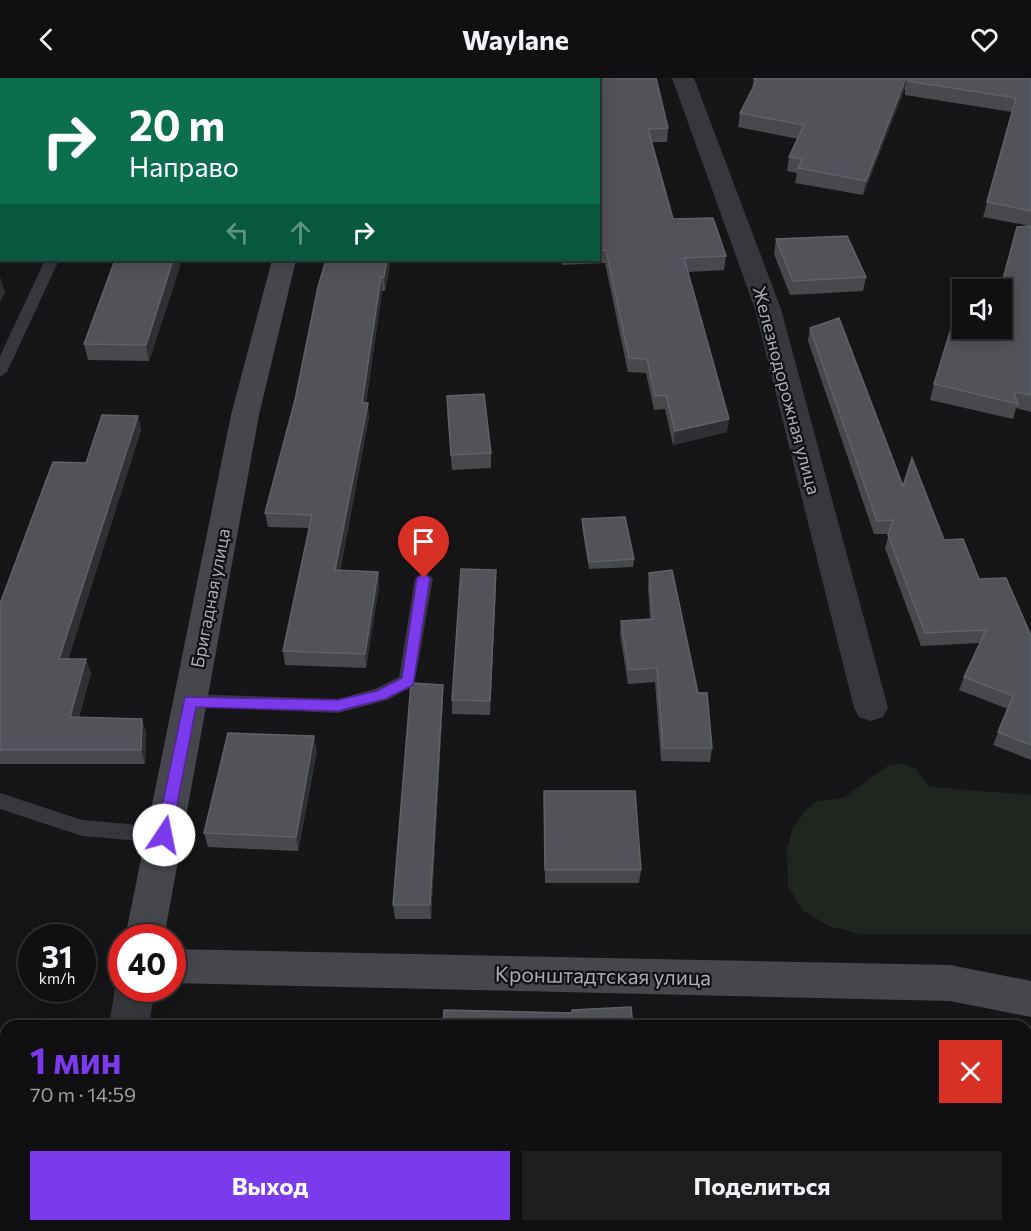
<!DOCTYPE html>
<html lang="ru">
<meta charset="utf-8">
<style>
:root{--surface:#101012;--page:#1e1e20;--text:#f1f3f6;--muted:#9c9d9f;--line:#303032;--accent:#7c3aed}
body{margin:0;font-family:Commissioner,sans-serif;background:var(--page);color:var(--text);height:100vh;display:flex;flex-direction:column;font-size:22px;white-space:nowrap}
*{box-sizing:border-box;margin:0}
p{font-size:20px;color:var(--muted)}
.icon{flex:none;width:33px;height:33px;fill:none;stroke:currentColor;stroke-width:2;stroke-linecap:round;stroke-linejoin:round}
.map{position:relative;flex:1;overflow:hidden}
.sheet{position:absolute;left:0px;top:942px;width:1032px;height:212px;display:flex;flex-direction:column;background:var(--surface);border-radius:18px 18px 0 0;box-shadow:0 3px 15px #0003,0 0 0 2px var(--line)}
.sheet>*{flex:none}
.banner{position:absolute;left:0px;top:0px;width:600px;height:183px;box-shadow:0 3px 15px #0003,0 0 0 2px var(--line);background:#0b6e4f;color:#fff;overflow:hidden}
.buttons{position:absolute;left:952px;top:201px;display:grid;gap:12px}
.buttons a{display:grid;place-items:center;width:60px;height:60px;border-radius:0px;background:var(--surface);box-shadow:0 3px 15px #0003,0 0 0 2px var(--line);font-size:30px}
.speed{position:absolute;left:18px;top:846px;display:flex;gap:12px;font-size:30px;font-weight:700;text-align:center}
.speed>*{display:grid;place-content:center;width:78px;height:78px;border-radius:50%;background:var(--surface);box-shadow:0 3px 15px #0003,0 0 0 2px var(--line);line-height:1}
.speed small{font-size:15px;font-weight:400}
.speed .limit{border:9px solid #d22;background:#fff;color:#111}
.pin{position:absolute;display:grid;place-items:center;width:51px;height:51px;color:#fff;margin:-62px -26px;border-radius:50% 50% 50% 0;rotate:-45deg;box-shadow:0 0 6px #0007}
.pin .icon{rotate:45deg}
.me{position:absolute;width:66px;margin:-33px;rotate:11deg;stroke-linejoin:round;filter:drop-shadow(0 0 4px #0008)}
.turn{display:flex;align-items:center;gap:21px;height:126px;padding:0 30px;font-size:27px}
.turn .icon{width:78px;height:78px;stroke-width:2.5}
.turn b{display:block;font-size:42px;line-height:51px}
.lanes{display:flex;align-items:center;height:57px;padding:0 30px;background:#0003;justify-content:center;gap:30px;direction:ltr}
.lanes .off{opacity:.35}
.round{display:grid;place-items:center;flex:none;width:63px;height:63px;border-radius:0px;background:var(--page)}
.headline{display:flex;align-items:center;justify-content:space-between;height:102px;padding:0 30px}
h1{font-size:36px;font-weight:700;line-height:45px;color:var(--accent)}
.action{display:flex;gap:12px;margin-top:auto;padding:12px 30px}
.action a{flex:1;height:69px;border-radius:0px;background:var(--accent);color:#fff;font-size:24px;font-weight:700;line-height:69px;text-align:center}
.action a+a{background:var(--page);color:var(--text)}
header{display:flex;justify-content:space-between;align-items:center;height:78px;padding:0 30px;background:var(--surface);font-size:27px;font-weight:700}
.map>svg:first-child{display:block}
.green{fill:#1e261f}
.lines{fill:none;stroke-linecap:round;stroke-linejoin:round}
.lane{fill:#37383d;fill-rule:evenodd}
.street{fill:#37383d;fill-rule:evenodd}
.secondary{fill:#45474d;fill-rule:evenodd}
.wall{fill:#47494d}
.shaded-wall{fill:#2f3033}
.building{fill:#525359;stroke:#5f6168;stroke-width:1.5}
.route{fill:#7c3aed;stroke:#51269a;stroke-width:1.5}
.labels{text-anchor:middle;dominant-baseline:central;stroke-width:4.5;stroke-linejoin:round;paint-order:stroke}
.street-label{font-size:18px;fill:#a8adb8;stroke:#111113}
.near-street-label{font-size:21px;fill:#a8adb8;stroke:#111113}
</style>
<header><svg class="icon" aria-label="back" viewBox="0 0 24 24"><path d="M15 5l-7 7 7 7"/></svg>Waylane<svg class="icon" aria-label="heart" viewBox="0 0 24 24"><path d="M12 20l-8-8c-3-5 5-10 8-4 3-6 11-1 8 4z"/></svg></header>
<div class="map">
<svg width="1031" height="1153" viewBox="0 0 1031 1153">
<rect width="100%" height="100%" fill="#161618"/>
<!-- green -->
<path class="green" d="M902,686L915,690L930,709L1031,717V856H860L829,848L802,832L788,807L787,771L793,749L807,731L817,723L843,720L889,687Z"/>
<g class="lines">
<!-- lane -->
<g class="lane">
<path d="M45,182H59L7,294L0,299V278Z"/>
<path d="M424,494L433,500L414,608L387,622L338,635L183,628L181,623L183,618L190,616L338,621L375,611L399,599L415,500Z"/>
<path d="M0,715L82,742L164,749L171,751L174,757L171,763L164,765L82,758L0,731Z"/>
</g>
<!-- street -->
<g class="street">
<path d="M672,0H694L781,231L888,630L883,639L871,643L859,639L854,630L755,231Z"/>
<path d="M121,897L122,910H155L149,948H109L115,910Z"/>
<path d="M72,1148H116L115,1153H71Z"/>
</g>
<!-- secondary -->
<g class="secondary">
<path d="M320,0H342L320,2Z"/>
<path d="M272,182H296L259,337L164,860H125L231,337Z"/>
<path d="M172,871L950,887L1031,903V939L950,923L172,905Z"/>
</g>
</g>
<!-- wall -->
<g class="wall">
<path d="M584,0H633L668,50L667,64H652L673,141L726,178L724,192L688,194L727,354L673,367L665,331L654,332L646,295L628,294L605,185L562,187L561,182H598V2H584Z"/>
<path d="M754,0H1031V334L1016,330L1013,341L930,322L934,306L986,262L1030,148L983,139L1012,34L905,17V10L863,117L795,105L797,95L787,93L789,79L798,61L738,49L740,35L752,11Z"/>
<path d="M776,161L866,199L863,213L790,217L774,176Z"/>
<path d="M182,182L149,283L88,282L84,266Z"/>
<path d="M326,182H391L385,213H382L366,325L369,339L340,493L378,494L379,508L366,590L285,587L283,573L309,450L268,449L265,435L295,322Z"/>
<path d="M810,250L903,408L944,462L1031,558V682L993,667L1008,631L959,612L964,599L980,565L921,568L885,470L889,456H874L808,263Z"/>
<path d="M447,332L491,375V390L452,392Z"/>
<path d="M138,338L141,352L68,581L91,595L79,639L142,641L146,655L145,686H0V526L86,385Z"/>
<path d="M582,441L634,481L633,489L589,491L582,449Z"/>
<path d="M496,492V506L490,637L452,636V622Z"/>
<path d="M649,495L698,615L712,670L710,684L661,683L655,604L628,606L620,556L621,543L650,541L648,509Z"/>
<path d="M443,607V622L431,841H395L393,827Z"/>
<path d="M317,673L298,773L208,769L204,755Z"/>
<path d="M544,713L641,792L639,805H545Z"/>
<path d="M889,1148H957L890,1153Z"/>
</g>
<!-- shaded-wall -->
<g class="shaded-wall">
<path d="M906,0H907L905,10L863,117L866,103Z"/>
<path d="M1,59L2,87L0,90V61Z"/>
<path d="M173,182H182L149,283L146,267Z"/>
<path d="M387,182H391L385,213L384,199Z"/>
<path d="M0,199L5,214L0,225Z"/>
<path d="M381,199L382,213L364,338L362,325Z"/>
<path d="M368,325L369,339L337,506L335,492Z"/>
<path d="M138,338L141,352L64,595L59,581Z"/>
<path d="M729,341L727,354L673,367L675,353Z"/>
<path d="M496,492V506L490,637V623Z"/>
<path d="M378,494L379,508L366,590L365,576Z"/>
<path d="M86,581L91,595L75,653L70,639Z"/>
<path d="M443,607V622L431,841L430,827Z"/>
<path d="M142,641L146,655L145,686L141,672Z"/>
<path d="M314,658L317,673L298,773L296,759Z"/>
</g>
<!-- building -->
<g class="building">
<rect x="61" y="0" width="191" height="2"/>
<path d="M369,0H424V2H368Z"/>
<path d="M426,0H490V2H427Z"/>
<path d="M587,0H656L668,50L648,51L673,141L713,140L726,178L684,180L729,341L675,353L666,317L655,318L647,281L629,280L606,172H598V2H587Z"/>
<path d="M754,0H906L866,103L798,90L802,81L789,79L804,47L740,35L757,2L754,1Z"/>
<path d="M908,0H1031V133L987,124L1016,20L908,3Z"/>
<path d="M1031,148V317L1014,314L1018,326L934,306L950,254L986,262L989,250H1002V212H1000L1017,149Z"/>
<path d="M847,158L866,199L793,203L776,161Z"/>
<path d="M115,182H173L146,267L84,266Z"/>
<path d="M326,182H387L384,199H381L362,325H368L335,492L378,494L365,576L283,573L312,437L265,435L295,322L318,209Z"/>
<path d="M839,240L903,408L912,380L944,462L963,461L979,501L1006,500L1031,558V667L998,654L1013,618L964,599L986,552L925,555L888,457L893,442L877,443L810,250Z"/>
<path d="M484,316L491,375L451,377L447,318Z"/>
<path d="M102,337L138,338L59,581H86L70,639L142,641L141,672H0V526L53,384L86,385Z"/>
<path d="M625,439L634,481L589,484L582,441Z"/>
<path d="M461,491L496,492L490,623L452,622Z"/>
<path d="M672,492L698,615H707L712,670H663L657,590L629,592L621,543L653,541L649,495Z"/>
<path d="M411,605L443,607L430,827H393Z"/>
<path d="M228,655L314,658L296,759L204,755Z"/>
<path d="M544,713H635L641,792H545Z"/>
<path d="M631,929L633,948H443L444,932L572,935V932Z"/>
<path d="M434,1148H545V1153H433Z"/>
<path d="M895,1148H957L959,1153H884L896,1152Z"/>
</g>
<!-- route -->
<path class="route" d="M424,495L430,500L413,607L385,621L338,633L196,629L171,757L169,761H158L156,757L185,619L338,622L377,613L402,600L417,500Z"/>
<g class="labels">
<!-- street labels -->
<g class="street-label">
<text transform="translate(787 312) rotate(75)">Железнодорожная улица</text>
<text transform="translate(210 520) rotate(-79)">Бригадная улица</text>
</g>
<!-- near-street labels -->
<g class="near-street-label">
<text transform="translate(603 897) rotate(1)">Кронштадтская улица</text>
</g>
</g>
</svg>
<div class="buttons">
<a><svg class="icon" aria-label="sound" viewBox="0 0 24 24"><path d="M4 9h4l5-4v14l-5-4H4zM17 9q2 3 0 6"/></svg></a>
</div>
<div class="speed"><div>31<small>km/h</small></div><div class="limit">40</div></div>
<div class="pin" style="left:424px;top:500px;background:#d93025"><svg class="icon" aria-label="arrive" viewBox="0 0 24 24"><path d="M6 21V4h12l-3 4 3 4H6"/></svg></div>
<svg class="me" style="left:164px;top:757px" viewBox="-20 -20 40 40"><circle r="19" fill="#fff"/><path d="M0-13L10 11 0 6-10 11z" fill="#7c3aed"/></svg>
<div class="banner">
<div class="turn"><svg class="icon" aria-label="right" viewBox="0 0 24 24"><path d="M7 20v-9h11M14 6l5 5-5 5"/></svg><div><b>20 m</b>Направо</div></div>
<div class="lanes"><svg class="icon off" aria-label="left" viewBox="0 0 24 24"><path d="M17 20v-9H6M10 6l-5 5 5 5"/></svg><svg class="icon off" aria-label="ahead" viewBox="0 0 24 24"><path d="M12 20V5M6 11l6-6 6 6"/></svg><svg class="icon" aria-label="right" viewBox="0 0 24 24"><path d="M7 20v-9h11M14 6l5 5-5 5"/></svg></div>
</div>
<section class="sheet">
<div class="headline"><div><h1>1 мин</h1><p>70 m · 14:59</p></div><a class="round" style="background:#d93025;color:#fff"><svg class="icon" aria-label="close" viewBox="0 0 24 24"><path d="M6 6l12 12M18 6L6 18"/></svg></a></div>
<div class="action"><a>Выход</a><a>Поделиться</a></div>
</section>
</div>
